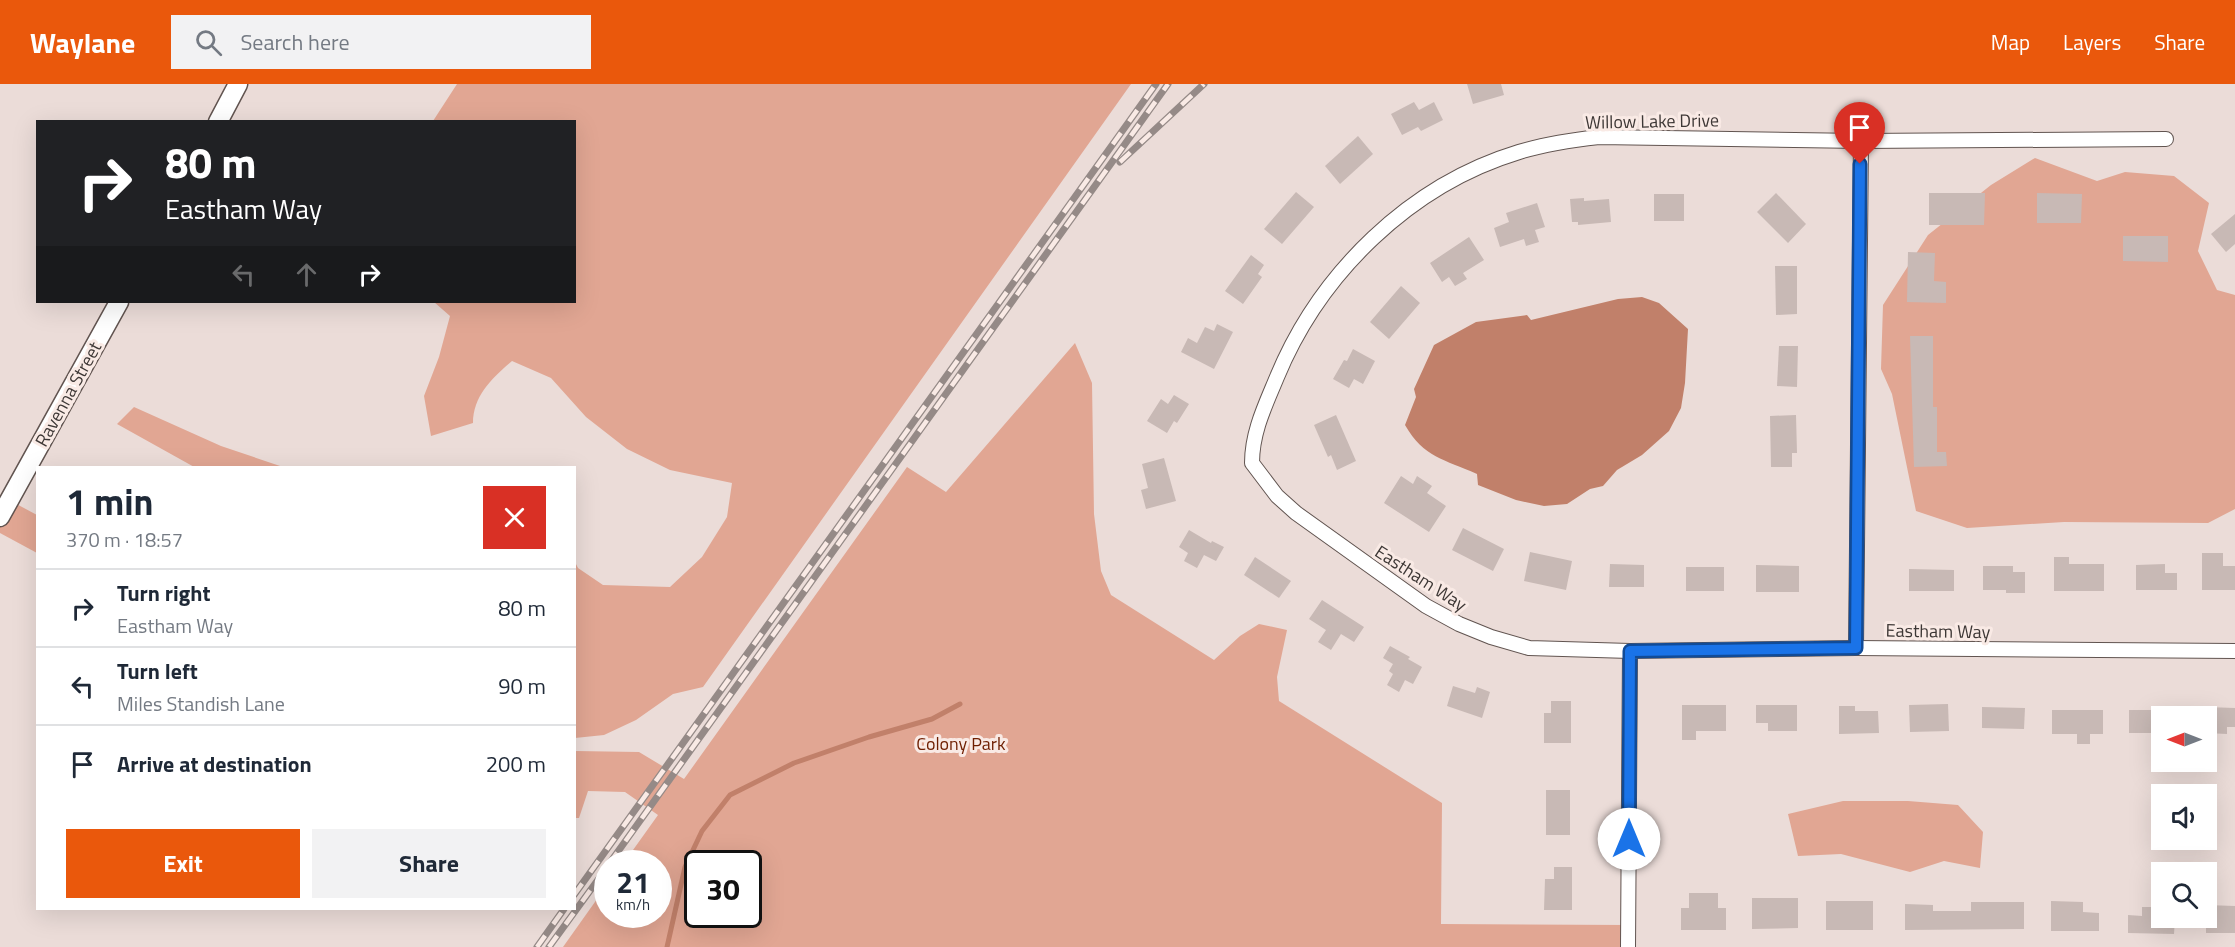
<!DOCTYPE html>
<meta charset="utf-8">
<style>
:root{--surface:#fff;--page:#f2f2f3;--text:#1f2937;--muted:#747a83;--line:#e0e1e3;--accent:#ea580c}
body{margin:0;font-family:"Titillium Web",sans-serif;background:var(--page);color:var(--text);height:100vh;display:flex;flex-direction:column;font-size:22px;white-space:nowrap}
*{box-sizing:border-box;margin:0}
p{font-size:20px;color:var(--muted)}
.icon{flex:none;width:33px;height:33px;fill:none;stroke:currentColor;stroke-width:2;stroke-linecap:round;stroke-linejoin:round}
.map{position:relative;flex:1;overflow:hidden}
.drawer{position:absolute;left:36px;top:382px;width:540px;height:444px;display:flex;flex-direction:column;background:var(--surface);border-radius:0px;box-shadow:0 6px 24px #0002}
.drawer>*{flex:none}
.top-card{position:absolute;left:36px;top:36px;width:540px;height:183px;border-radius:0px;box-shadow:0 6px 24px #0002;background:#202124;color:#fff;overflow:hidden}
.needle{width:39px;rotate:270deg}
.buttons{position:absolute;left:2151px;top:622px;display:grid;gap:12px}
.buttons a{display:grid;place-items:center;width:66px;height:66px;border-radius:0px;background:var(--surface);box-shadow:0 6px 24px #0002;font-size:30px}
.speed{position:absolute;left:594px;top:766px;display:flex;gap:12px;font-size:30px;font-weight:700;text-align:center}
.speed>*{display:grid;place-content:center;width:78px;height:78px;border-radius:50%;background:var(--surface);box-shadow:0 6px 24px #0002;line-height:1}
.speed small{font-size:15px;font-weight:400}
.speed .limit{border:3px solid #111;border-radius:9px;background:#fff;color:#111}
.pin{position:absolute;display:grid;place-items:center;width:51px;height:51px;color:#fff;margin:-62px -26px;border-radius:50% 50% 50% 0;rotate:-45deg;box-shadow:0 0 6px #0007}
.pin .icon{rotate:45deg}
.me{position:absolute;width:66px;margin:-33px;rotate:0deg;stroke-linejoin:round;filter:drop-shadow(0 0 4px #0008)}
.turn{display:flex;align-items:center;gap:21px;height:126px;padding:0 30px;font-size:27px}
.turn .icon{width:78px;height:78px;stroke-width:2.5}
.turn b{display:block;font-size:42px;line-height:51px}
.lanes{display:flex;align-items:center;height:57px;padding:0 30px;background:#0003;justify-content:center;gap:30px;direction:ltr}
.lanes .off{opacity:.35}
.round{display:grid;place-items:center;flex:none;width:63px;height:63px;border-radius:0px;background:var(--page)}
.head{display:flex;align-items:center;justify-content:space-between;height:102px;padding:0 30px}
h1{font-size:36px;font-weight:700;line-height:45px}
.primary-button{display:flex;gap:12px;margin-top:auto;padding:12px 30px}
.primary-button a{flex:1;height:69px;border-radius:0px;background:var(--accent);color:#fff;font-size:24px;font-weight:700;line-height:69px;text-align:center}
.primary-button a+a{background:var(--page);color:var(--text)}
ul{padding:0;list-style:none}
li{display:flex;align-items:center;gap:18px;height:78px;padding:0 30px;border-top:2px solid var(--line)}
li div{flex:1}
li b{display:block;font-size:22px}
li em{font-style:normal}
header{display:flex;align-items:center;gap:36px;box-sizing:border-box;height:84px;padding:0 30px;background:var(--accent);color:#fff}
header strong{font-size:28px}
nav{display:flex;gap:33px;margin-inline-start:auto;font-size:21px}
.search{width:420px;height:54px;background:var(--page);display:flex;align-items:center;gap:15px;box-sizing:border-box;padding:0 21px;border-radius:0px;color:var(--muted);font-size:22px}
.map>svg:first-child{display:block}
.green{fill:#e1a693;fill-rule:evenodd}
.water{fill:#c1806a}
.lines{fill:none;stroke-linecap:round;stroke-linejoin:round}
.stream{stroke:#c1806a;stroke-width:5}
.building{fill:#c8b9b5}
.street-casing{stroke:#615450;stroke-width:16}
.secondary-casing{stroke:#615450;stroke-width:21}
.street{stroke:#fff;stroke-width:14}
.secondary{stroke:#fff;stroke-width:18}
.rail-casing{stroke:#958a87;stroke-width:7}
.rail{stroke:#f9eae5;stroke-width:4.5;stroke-dasharray:14;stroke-linecap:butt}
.route-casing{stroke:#114b97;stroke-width:15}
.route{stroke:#1a73e8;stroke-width:10}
.labels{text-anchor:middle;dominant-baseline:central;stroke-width:6;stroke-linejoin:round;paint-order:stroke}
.street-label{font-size:18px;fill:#3d3735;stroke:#f9eae5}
.park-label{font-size:18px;fill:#6e1e00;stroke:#f9eae5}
</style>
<header>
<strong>Waylane</strong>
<div class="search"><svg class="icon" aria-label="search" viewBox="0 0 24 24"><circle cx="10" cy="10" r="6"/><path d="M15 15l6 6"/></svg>Search here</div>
<nav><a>Map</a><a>Layers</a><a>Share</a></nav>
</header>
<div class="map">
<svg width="2235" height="863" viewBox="0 0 2235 863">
<rect width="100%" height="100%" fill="#ebdcd8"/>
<!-- green -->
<g class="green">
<path d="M457,0H1131L703,603L673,610L636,636L604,651L575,654V478L578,484L603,501L670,503L702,473L727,433L732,399L670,386L627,365L586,333L551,294L512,277C492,294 473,312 473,339L431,352L424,312L439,273L450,232L434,218H574V38L433,37Z"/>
<path d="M2035,74L2097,97L2125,88L2174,92L2209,119L2198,167L2217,206L2235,211V425L2208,439L2064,438L1967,444L1916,427L1892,310L1881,285L1883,221L1928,151L1991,101Z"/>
<path d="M1075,259L1092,299L1094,430L1101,487L1111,511L1214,576L1240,552L1259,540L1287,546L1277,593L1279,617L1442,719L1441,840L1628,841V863H563L607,801L608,831H658V780H623L658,731L625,708L588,707L579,734H575V667L639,668L684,695L907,383L946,408ZM698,780H748V831H698Z"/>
<path d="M134,323L221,362L286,384H196L117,340Z"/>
<path d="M9,416L37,431V469L0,449V435Z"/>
<path d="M1843,717H1908L1958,721L1983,748L1980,784L1944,777L1910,788L1841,770L1798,772L1788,730Z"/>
</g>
<!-- water -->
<path class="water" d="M1642,213L1659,219L1688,245L1685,299L1681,324L1669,347L1642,371L1617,386L1603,402L1590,405L1567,420L1544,422L1516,416L1478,401L1477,390C1444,375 1424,374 1405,341L1416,313L1414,305L1434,261L1476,238L1527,231L1531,236L1618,215Z"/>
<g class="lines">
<!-- stream -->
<path class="stream" d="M667,863L685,783L702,747L730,711L794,679L869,653L932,635L960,620"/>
</g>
<!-- building -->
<g class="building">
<path d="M1467,0H1501L1504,11L1473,20Z"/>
<path d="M1414,18L1419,26L1434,18L1443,36L1421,47L1418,43L1402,51L1391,30Z"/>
<path d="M1358,52L1373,70L1340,100L1325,82Z"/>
<path d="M1296,108L1314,123L1282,160L1264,145Z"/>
<path d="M1776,109L1806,140L1788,159L1757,128Z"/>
<path d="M1929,109H1985L1984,141H1929Z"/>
<path d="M2037,109L2082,110L2081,139H2037Z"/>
<rect x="1654" y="110" width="30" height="27"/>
<path d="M1584,114V117L1609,115L1611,138L1578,141V138H1572L1570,115Z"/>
<path d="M1537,119L1545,143L1535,146L1539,158L1526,162L1524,155L1500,163L1494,144L1509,138L1506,129Z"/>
<path d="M2235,130V160L2226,168L2211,150Z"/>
<path d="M2123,152H2168V178L2123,177Z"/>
<path d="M1469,153L1484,176L1463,189L1467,195L1455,202L1449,193L1442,198L1430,179Z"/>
<path d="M1908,168L1935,169L1934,197L1946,198V219L1907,218Z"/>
<path d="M1251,171L1264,181L1258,190L1262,193L1243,220L1225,207Z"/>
<path d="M1775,182H1797V230L1776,231Z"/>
<path d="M1401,202L1420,219L1389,255L1370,238Z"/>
<path d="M1217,240L1233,248L1214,285L1181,268L1188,254L1197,259L1205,243L1214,247Z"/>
<path d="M1910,252H1933V323H1937V368H1946L1947,382L1914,383Z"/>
<path d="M1779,262H1798L1797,303L1777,302Z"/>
<path d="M1353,265L1375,277L1363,300L1354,295L1349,304L1333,295L1344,276L1347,277Z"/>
<path d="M1174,311L1189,320L1177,339L1174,337L1167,349L1147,337L1161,315L1168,320Z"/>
<path d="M1336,331L1356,377L1337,386L1331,371L1328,373L1314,341Z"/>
<path d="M1796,331L1797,369H1792V383H1771L1770,332Z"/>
<path d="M1164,374L1176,417L1146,425L1141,406L1148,404L1142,380Z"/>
<path d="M1401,392L1413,400L1417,392L1432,402L1427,409L1446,422L1429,448L1384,419Z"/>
<path d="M1463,444L1504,465L1493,487L1452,466Z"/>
<path d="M1189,446L1211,459L1212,457L1224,463L1216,477L1204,471L1197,484L1184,477L1188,469L1179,463Z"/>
<path d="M1530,468L1572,477L1566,506L1524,497Z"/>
<path d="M2202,469H2223V482H2235V506H2202Z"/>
<path d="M1255,473L1291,497L1279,514L1244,491Z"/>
<path d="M2054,473H2069V480H2104V507H2054Z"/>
<path d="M1610,480L1644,481V503H1609Z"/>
<path d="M2165,480V489H2177V506H2136V481Z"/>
<path d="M1756,481L1799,482V508H1756Z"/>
<path d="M1983,482H2013V488H2025V509H2006V506H1983Z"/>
<rect x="1686" y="483" width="38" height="24"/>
<path d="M1909,485L1954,486V507H1909Z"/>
<path d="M1322,516L1364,543L1354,558L1341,550L1331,566L1318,558L1326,546L1309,535Z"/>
<path d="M1390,562L1410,573L1408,575L1422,583L1413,600L1405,596L1399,608L1387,601L1393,590L1389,587L1393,580L1383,574Z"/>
<path d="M1453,602L1475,609L1477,603L1490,608L1482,634L1447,622Z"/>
<path d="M1551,617H1571V659H1544V629H1551Z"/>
<path d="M1948,620L1949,647L1910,648L1909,621Z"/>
<path d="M1682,621H1726V647H1696V656H1682Z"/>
<path d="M1756,621H1797V647H1768V639H1756Z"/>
<path d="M1839,622H1855V627H1878L1879,649L1839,650Z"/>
<path d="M1982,623L2025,624L2024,645L1982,644Z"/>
<path d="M2206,623L2235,624V643H2227V650L2206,649Z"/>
<path d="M2052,626H2103V650H2090V660H2077V650H2052Z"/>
<rect x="2129" y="626" width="33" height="23"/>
<rect x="1546" y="706" width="24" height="45"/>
<path d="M1554,783H1572V826H1544L1545,795H1554Z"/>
<path d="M1689,809H1718V824H1726V846H1681V824H1689Z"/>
<path d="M1752,814H1798V844L1752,845Z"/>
<rect x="1826" y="817" width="47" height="29"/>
<path d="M2051,817L2083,818V828L2099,829V847H2051Z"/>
<path d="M1971,818H2024V845L1905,846V820L1933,821V827H1971Z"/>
<path d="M2206,821L2235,822V849H2206Z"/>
<path d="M2142,823H2162V834H2175L2174,850L2128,849V831L2142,832Z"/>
</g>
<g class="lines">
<defs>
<g id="street">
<path d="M2166,55L1861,57L1599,53C1572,56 1545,60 1519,68C1410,101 1320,189 1277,293C1265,322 1252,348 1252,379L1277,412L1296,429L1426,522L1459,540L1491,553L1529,564L1630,567L1856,564L2235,567"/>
<path d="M1856,564L1861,57"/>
<path d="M1628,863L1630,567"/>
</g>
<g id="secondary">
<path d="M218,38L238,0"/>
<path d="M0,433L119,218"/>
</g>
</defs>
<!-- street casing -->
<use href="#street" class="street-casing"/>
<!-- secondary casing -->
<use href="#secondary" class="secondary-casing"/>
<!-- street -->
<use href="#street" class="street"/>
<!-- secondary -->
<use href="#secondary" class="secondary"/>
<defs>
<g id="rail">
<path d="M1120,78L1204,0"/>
<path d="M609,780L1168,0"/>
<path d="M574,811L1156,0"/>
<path d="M537,863L564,825"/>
<path d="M549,863L608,782"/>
</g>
</defs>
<!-- rail casing -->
<use href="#rail" class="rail-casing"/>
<!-- rail -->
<use href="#rail" class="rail"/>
</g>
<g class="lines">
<defs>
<path id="route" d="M1629,755L1630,567L1856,564L1860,80"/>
</defs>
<!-- route casing -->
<use href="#route" class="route-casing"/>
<!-- route -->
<use href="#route" class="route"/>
</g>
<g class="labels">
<!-- street labels -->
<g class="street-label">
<text transform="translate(1652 37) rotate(-1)">Willow Lake Drive</text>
<text transform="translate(68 310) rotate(-61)">Ravenna Street</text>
<text transform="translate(1421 494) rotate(33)">Eastham Way</text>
<text transform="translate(1938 547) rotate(1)">Eastham Way</text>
</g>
<!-- park labels -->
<g class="park-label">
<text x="961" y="659">Colony Park</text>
</g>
</g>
</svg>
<div class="buttons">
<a><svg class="needle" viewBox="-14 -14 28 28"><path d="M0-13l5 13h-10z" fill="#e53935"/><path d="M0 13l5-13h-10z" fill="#747a83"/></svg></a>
<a><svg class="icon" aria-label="sound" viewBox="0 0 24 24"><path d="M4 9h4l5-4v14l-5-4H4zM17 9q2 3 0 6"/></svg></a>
<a><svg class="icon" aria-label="search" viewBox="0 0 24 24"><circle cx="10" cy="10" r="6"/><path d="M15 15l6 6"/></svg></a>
</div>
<div class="speed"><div>21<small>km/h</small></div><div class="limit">30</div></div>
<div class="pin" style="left:1860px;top:80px;background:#d93025"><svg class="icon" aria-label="arrive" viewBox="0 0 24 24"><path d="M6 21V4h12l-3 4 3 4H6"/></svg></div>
<svg class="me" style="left:1629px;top:755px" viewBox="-20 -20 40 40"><circle r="19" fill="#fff"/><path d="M0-13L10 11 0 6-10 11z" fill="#1a73e8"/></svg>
<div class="top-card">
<div class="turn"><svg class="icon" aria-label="right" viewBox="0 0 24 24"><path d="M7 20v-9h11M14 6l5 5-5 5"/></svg><div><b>80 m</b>Eastham Way</div></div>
<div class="lanes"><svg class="icon off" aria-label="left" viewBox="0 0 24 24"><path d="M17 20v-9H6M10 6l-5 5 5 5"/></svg><svg class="icon off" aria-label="ahead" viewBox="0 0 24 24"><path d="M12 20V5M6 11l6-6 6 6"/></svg><svg class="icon" aria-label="right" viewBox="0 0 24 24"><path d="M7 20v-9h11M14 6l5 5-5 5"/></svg></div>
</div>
<section class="drawer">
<div class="head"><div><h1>1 min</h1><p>370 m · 18:57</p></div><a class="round" style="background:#d93025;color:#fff"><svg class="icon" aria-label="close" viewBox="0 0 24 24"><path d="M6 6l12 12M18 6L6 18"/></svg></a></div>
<ul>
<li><svg class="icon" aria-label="right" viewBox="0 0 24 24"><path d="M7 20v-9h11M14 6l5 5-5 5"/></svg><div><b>Turn right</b><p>Eastham Way</p></div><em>80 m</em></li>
<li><svg class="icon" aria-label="left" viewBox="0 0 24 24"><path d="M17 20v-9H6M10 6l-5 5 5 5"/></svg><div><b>Turn left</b><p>Miles Standish Lane</p></div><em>90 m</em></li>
<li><svg class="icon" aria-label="arrive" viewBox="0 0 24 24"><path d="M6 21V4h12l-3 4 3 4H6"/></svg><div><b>Arrive at destination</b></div><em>200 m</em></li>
</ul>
<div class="primary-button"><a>Exit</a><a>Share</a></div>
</section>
</div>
